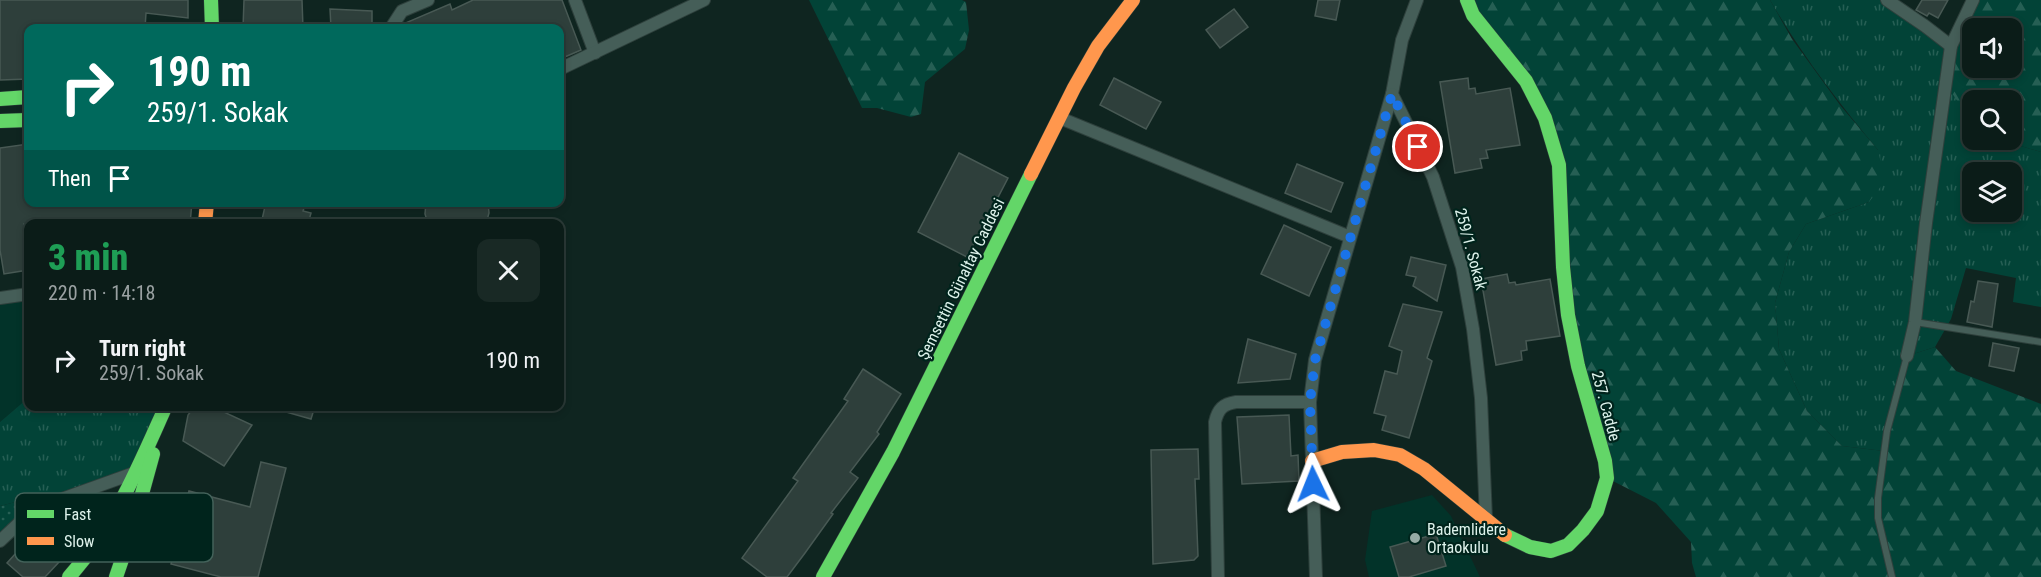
<!DOCTYPE html>
<meta charset="utf-8">
<style>
:root{--surface:#0b1c18;--page:#192925;--text:#f1f3f6;--muted:#9aa1a2;--line:#2b3a37}
body{margin:0;font-family:"Roboto Condensed",sans-serif;background:var(--page);color:var(--text);height:100vh;display:flex;flex-direction:column;font-size:22px;white-space:nowrap}
*{box-sizing:border-box;margin:0}
p{font-size:20px;color:var(--muted)}
.icon{flex:none;width:33px;height:33px;fill:none;stroke:currentColor;stroke-width:2;stroke-linecap:round;stroke-linejoin:round}
.map{position:relative;flex:1;overflow:hidden}
.side{position:absolute;left:24px;top:219px;width:540px;height:192px;display:flex;flex-direction:column;background:var(--surface);border-radius:12px;box-shadow:0 3px 9px #0003,0 0 0 2px var(--line)}
.side>*{flex:none}
.guide{position:absolute;left:24px;top:24px;width:540px;height:183px;border-radius:12px;box-shadow:0 3px 9px #0003,0 0 0 2px var(--line);background:#00695c;color:#fff;overflow:hidden}
.tools{position:absolute;left:1962px;top:18px;display:grid;gap:12px}
.tools a{display:grid;place-items:center;width:60px;height:60px;border-radius:12px;background:var(--surface);box-shadow:0 3px 9px #0003,0 0 0 2px var(--line);font-size:30px}
.pin{position:absolute;display:grid;place-items:center;width:51px;height:51px;color:#fff;margin:-26px;border:3px solid #fff;border-radius:50%;box-shadow:0 2px 6px #0007}
.me{position:absolute;width:66px;margin:-33px;rotate:358deg;stroke-linejoin:round;filter:drop-shadow(0 0 4px #0008)}
.turn{display:flex;align-items:center;gap:21px;height:126px;padding:0 24px;font-size:27px}
.turn .icon{width:78px;height:78px;stroke-width:2.5}
.turn b{display:block;font-size:42px;line-height:51px}
.then{display:flex;align-items:center;height:57px;padding:0 24px;background:#0003;gap:12px;font-size:22px}
.round{display:grid;place-items:center;flex:none;width:63px;height:63px;border-radius:12px;background:var(--page)}
.overview{display:flex;align-items:center;justify-content:space-between;height:102px;padding:0 24px}
h1{font-size:36px;font-weight:800;line-height:45px;color:#1e9e55}
ul{padding:0;list-style:none}
li{display:flex;align-items:center;gap:18px;height:78px;padding:0 24px}
li div{flex:1}
li b{display:block;font-size:22px}
li em{font-style:normal}
.map>svg:first-child{display:block}
.built{fill:#023329}
.grass{fill:url(#grass-tufts);fill-rule:evenodd}
.forest{fill:url(#forest-firs);fill-rule:evenodd}
.park{fill:url(#park-dots)}
.building{fill:#2e3f3b;stroke:#485954;stroke-width:1.5}
.lines{fill:none;stroke-linecap:round;stroke-linejoin:round}
.lane-casing{stroke:#2e403c;stroke-width:8}
.street-casing{stroke:#2e403c;stroke-width:14}
.fast-casing{stroke:#2e403c;stroke-width:15}
.slow-casing{stroke:#2e403c;stroke-width:15}
.lane{stroke:#455e58;stroke-width:6}
.street{stroke:#455e58;stroke-width:12}
.fast{stroke:#63d668;stroke-width:14}
.slow{stroke:#ff974d;stroke-width:14}
.route{stroke:#1a73e8;stroke-width:10;stroke-dasharray:0 18}
.poi-dot{fill:#96aba5;stroke:#00241c;stroke-width:2}
.labels{text-anchor:middle;dominant-baseline:central;stroke-width:4.5;stroke-linejoin:round;paint-order:stroke}
.street-label{font-size:16px;fill:#def3ec;stroke:#00241c}
.poi-label{font-size:16px;fill:#def3ec;stroke:#00241c;text-anchor:start}
.key{fill:#00241c;stroke:#43625a;stroke-width:1.5}
.key-label{font-size:16px;fill:#def3ec}
</style>
<div class="map">
<svg width="2041" height="577" viewBox="0 0 2041 577">
<defs>
<pattern id="grass-tufts" width="24" height="20" patternUnits="userSpaceOnUse" patternTransform="scale(1.5)"><rect width="24" height="20" fill="#024337"/><path d="M3 7l-1-3M5 7V3M7 7l1-3M15 17l-1-3M17 17v-4M19 17l1-3" fill="none" stroke="#265f54"/></pattern>
<pattern id="forest-firs" width="22" height="20" patternUnits="userSpaceOnUse" patternTransform="scale(1.5)"><rect width="22" height="20" fill="#024337"/><path d="M5 1l3.5 6h-7zM16 11l3.5 6h-7z" fill="#265f54"/></pattern>
<pattern id="park-dots" width="8" height="8" patternUnits="userSpaceOnUse" patternTransform="scale(1.5)"><rect width="8" height="8" fill="#024337"/><path d="M2 2h.1M6 6h.1" fill="none" stroke="#265f54" stroke-width="1.8" stroke-linecap="round"/></pattern>
</defs>
<rect width="100%" height="100%" fill="#0f2520"/>
<!-- built -->
<g class="built">
<path d="M28,294V398L0,422V298Z"/>
<path d="M1432,495L1451,516L1480,577H1369L1365,560L1372,511Z"/>
</g>
<!-- grass -->
<g class="grass">
<path d="M1770,0H1887L1951,46L1962,108L1972,120V140H2001L2041,152V307L2013,302L2016,278L1966,268L1951,319L1935,347L1907,356L1884,451L1842,446L1807,411L1779,349L1775,303L1789,252L1806,224L1869,202L1878,150C1838,102 1801,54 1770,0ZM1972,172H2012V212H1972Z"/>
<path d="M28,398V406L165,407L137,472L34,509L31,498L0,506V422Z"/>
</g>
<!-- forest -->
<g class="forest">
<path d="M809,0H962L966,2L969,30L965,49L925,82L921,114L911,117L877,108H862Z"/>
<path d="M1467,0H1770L1792,39L1840,105L1878,150L1885,181L1869,202L1806,224L1789,252L1775,303L1779,349L1807,411L1842,446L1884,451L1907,356L1935,347L1956,371L2041,404V577H1696L1692,563L1691,542L1656,503L1607,478L1578,366L1561,206L1545,118Z"/>
<path d="M1973,0H2041V152L2001,140H2012V100H1972V120C1965,111 1949,92 1946,80C1943,67 1967,15 1973,0ZM1972,28H2012V68H1972Z"/>
</g>
<!-- park -->
<path class="park" d="M31,498L34,509L0,541V506Z"/>
<!-- building -->
<g class="building">
<path d="M0,0H188V18L146,13L145,28H28V79L0,80Z"/>
<path d="M244,0H302L303,28H243Z"/>
<path d="M473,0H562L581,50L560,59V28H400L403,24L450,4L452,10Z"/>
<path d="M1318,0H1340L1336,20L1315,16Z"/>
<path d="M1922,0H1948L1938,18L1929,13L1927,16L1916,10Z"/>
<path d="M330,9L372,11V28H331Z"/>
<path d="M1234,9L1248,27L1220,48L1206,30Z"/>
<path d="M1114,78L1161,102L1146,129L1100,105Z"/>
<path d="M1468,78L1469,89L1475,88L1476,94L1510,88L1520,145L1486,150L1488,158L1480,159L1482,168L1455,173L1440,82Z"/>
<path d="M28,144V202H192L190,224H24L28,249V270L4,274L0,250V148Z"/>
<path d="M959,153L1008,178L967,257L918,232Z"/>
<path d="M1297,164L1343,183L1331,212L1285,193Z"/>
<path d="M266,202H306L303,211L311,213L308,224H261Z"/>
<path d="M426,202H488L489,213L486,224H428L425,214Z"/>
<path d="M1284,225L1331,247L1309,296L1261,274Z"/>
<path d="M1411,257L1446,265L1437,301L1413,286L1416,277L1406,275Z"/>
<path d="M1507,274L1509,283L1515,282L1516,285L1550,279L1560,336L1526,341L1527,350L1521,351L1522,360L1496,365L1481,279Z"/>
<path d="M1978,281L1998,284L1992,327L1967,322L1971,301L1974,302Z"/>
<path d="M1403,304L1442,312L1427,358L1432,361L1409,438L1382,430L1386,416L1374,413L1385,371L1397,374L1402,351L1389,346Z"/>
<path d="M1248,339L1296,354L1290,379L1238,383Z"/>
<path d="M1993,343L2019,348L2014,371L1989,366Z"/>
<path d="M863,369L901,394L877,432L879,434L850,472L858,478L831,513L833,514L805,553L787,577H767L742,558L798,481L793,478L848,401L844,399Z"/>
<path d="M195,406H211L252,425L224,466L183,441L188,415Z"/>
<path d="M280,406H315L311,419L279,410Z"/>
<path d="M1289,415L1291,456L1298,455L1299,481L1242,484L1237,417Z"/>
<path d="M1198,449L1199,479H1195L1198,556L1194,560L1153,564L1151,450Z"/>
<path d="M261,462L286,468L258,577H221L171,564L189,491L250,507Z"/>
<path d="M47,519L75,545L45,577H23L7,563Z"/>
<path d="M1436,534L1446,566L1409,577H1399L1390,547Z"/>
</g>
<g class="lines">
<defs>
<g id="lane">
<path d="M1915,322L2041,342"/>
<path d="M1892,577L1878,518V498L1887,431L1907,356"/>
</g>
<g id="street">
<path d="M575,0L595,53"/>
<path d="M1417,0L1402,40L1392,94L1433,177L1462,267L1473,329L1481,398L1486,519"/>
<path d="M1887,0L1925,26L1951,46"/>
<path d="M391,28L402,11L428,0"/>
<path d="M560,69L704,0"/>
<path d="M1060,118L1350,237"/>
<path d="M0,298L28,294"/>
<path d="M1907,356L1915,322L1926,223L1951,46L1973,0"/>
<path d="M0,541L34,509L137,472"/>
<path d="M1218,577L1215,422C1218,409 1223,404 1236,402H1310"/>
<path d="M1316,577L1310,402L1315,360L1392,94"/>
</g>
<g id="fast">
<path d="M211,0L212,28"/>
<path d="M1467,0L1473,15L1526,81L1545,118L1559,165L1563,267L1568,315L1578,366L1605,461L1607,478L1597,511L1583,530L1568,545L1551,551L1530,547L1505,535"/>
<path d="M0,99L28,97"/>
<path d="M0,121L28,120"/>
<path d="M69,577C114,527 138,468 165,408"/>
<path d="M116,577L132,530L153,454"/>
<path d="M823,577L893,452L1031,174"/>
</g>
<g id="slow">
<path d="M1031,174L1074,88L1098,46L1133,0"/>
<path d="M205,224L207,202"/>
<path d="M1312,461L1342,452L1374,450L1400,455L1424,469L1505,535"/>
</g>
</defs>
<!-- lane casing -->
<use href="#lane" class="lane-casing"/>
<!-- street casing -->
<use href="#street" class="street-casing"/>
<!-- fast casing -->
<use href="#fast" class="fast-casing"/>
<!-- slow casing -->
<use href="#slow" class="slow-casing"/>
<!-- lane -->
<use href="#lane" class="lane"/>
<!-- street -->
<use href="#street" class="street"/>
<!-- fast -->
<use href="#fast" class="fast"/>
<!-- slow -->
<use href="#slow" class="slow"/>
</g>
<g class="lines">
<!-- route -->
<path class="route" d="M1313,484L1310,402L1315,360L1392,94L1418,147"/>
</g>
<!-- markers -->
<circle class="poi-dot" cx="1415" cy="538" r="6"/>
<g class="labels">
<!-- street labels -->
<g class="street-label">
<text transform="translate(1471 249) rotate(75)">259/1. Sokak</text>
<text transform="translate(961 279) rotate(-64)">Şemsettin Günaltay Caddesi</text>
<text transform="translate(1606 406) rotate(75)">257. Cadde</text>
</g>
<!-- poi labels -->
<g class="poi-label">
<text x="1427" y="529">Bademlidere<tspan x="1427" dy="18">Ortaokulu</tspan></text>
</g>
</g>
<!-- legend -->
<rect x="15" y="493" width="198" height="69" rx="9" class="key"/>
<rect x="27" y="510" width="27" height="8" fill="#63d668"/>
<rect x="27" y="537" width="27" height="8" fill="#ff974d"/>
<g class="key-label">
<text x="64" y="520">Fast</text>
<text x="64" y="547">Slow</text>
</g>
</svg>
<div class="tools">
<a><svg class="icon" aria-label="sound" viewBox="0 0 24 24"><path d="M4 9h4l5-4v14l-5-4H4zM17 9q2 3 0 6"/></svg></a>
<a><svg class="icon" aria-label="search" viewBox="0 0 24 24"><circle cx="10" cy="10" r="6"/><path d="M15 15l6 6"/></svg></a>
<a><svg class="icon" aria-label="layers" viewBox="0 0 24 24"><path d="M12 4l9 5-9 5-9-5zM3 14l9 5 9-5"/></svg></a>
</div>
<div class="pin" style="left:1418px;top:147px;background:#d93025"><svg class="icon" aria-label="arrive" viewBox="0 0 24 24"><path d="M6 21V4h12l-3 4 3 4H6"/></svg></div>
<svg class="me" style="left:1313px;top:484px" viewBox="-20 -20 40 40"><path d="M0-17L14 15 0 8-14 15z" fill="#1a73e8" stroke="#fff" stroke-width="4"/></svg>
<div class="guide">
<div class="turn"><svg class="icon" aria-label="right" viewBox="0 0 24 24"><path d="M7 20v-9h11M14 6l5 5-5 5"/></svg><div><b>190 m</b>259/1. Sokak</div></div>
<div class="then">Then<svg class="icon" aria-label="arrive" viewBox="0 0 24 24"><path d="M6 21V4h12l-3 4 3 4H6"/></svg></div>
</div>
<section class="side">
<div class="overview"><div><h1>3 min</h1><p>220 m · 14:18</p></div><a class="round"><svg class="icon" aria-label="close" viewBox="0 0 24 24"><path d="M6 6l12 12M18 6L6 18"/></svg></a></div>
<ul>
<li><svg class="icon" aria-label="right" viewBox="0 0 24 24"><path d="M7 20v-9h11M14 6l5 5-5 5"/></svg><div><b>Turn right</b><p>259/1. Sokak</p></div><em>190 m</em></li>
</ul>
</section>
</div>
